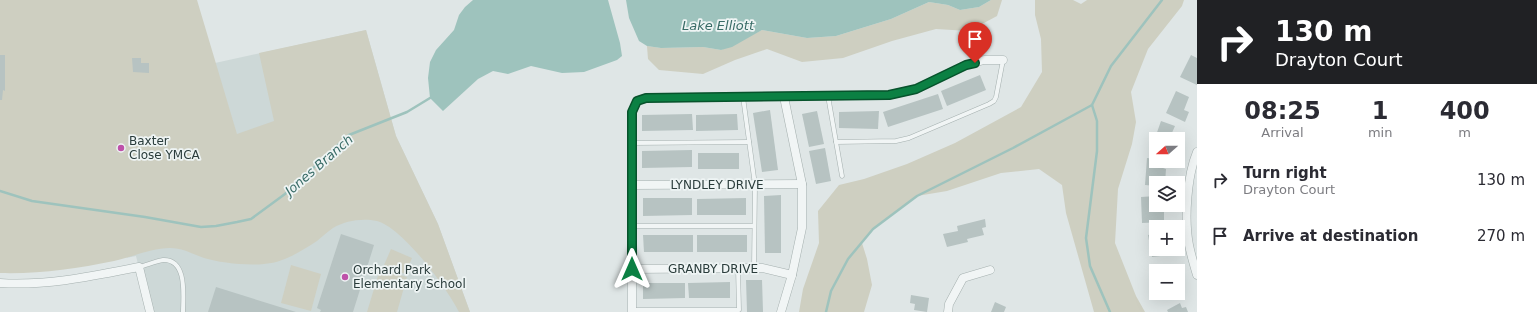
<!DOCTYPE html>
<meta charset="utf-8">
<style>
:root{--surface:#fff;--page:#f7f7f7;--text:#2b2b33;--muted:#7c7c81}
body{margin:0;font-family:"DejaVu Sans",sans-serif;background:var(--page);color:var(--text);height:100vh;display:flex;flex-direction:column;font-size:15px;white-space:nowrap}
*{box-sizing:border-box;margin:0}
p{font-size:13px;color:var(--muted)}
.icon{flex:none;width:22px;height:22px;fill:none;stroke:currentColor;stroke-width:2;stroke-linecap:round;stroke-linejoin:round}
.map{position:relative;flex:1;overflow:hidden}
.drawer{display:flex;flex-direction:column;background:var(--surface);width:340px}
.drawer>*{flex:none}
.top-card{background:#202124;color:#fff;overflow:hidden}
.needle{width:26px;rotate:249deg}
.tools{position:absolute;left:1149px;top:132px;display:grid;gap:8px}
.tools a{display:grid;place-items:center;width:36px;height:36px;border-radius:0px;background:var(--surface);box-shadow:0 4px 16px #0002;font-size:20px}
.pin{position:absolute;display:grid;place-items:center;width:34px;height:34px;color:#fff;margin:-41px -17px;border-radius:50% 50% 50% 0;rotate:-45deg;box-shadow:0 0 4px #0007}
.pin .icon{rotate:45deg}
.me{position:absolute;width:44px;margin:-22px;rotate:0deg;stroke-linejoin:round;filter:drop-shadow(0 0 3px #0008)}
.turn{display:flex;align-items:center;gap:14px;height:84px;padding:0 12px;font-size:18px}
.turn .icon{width:52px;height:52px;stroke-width:2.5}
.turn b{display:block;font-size:28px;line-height:34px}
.eta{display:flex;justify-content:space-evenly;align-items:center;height:68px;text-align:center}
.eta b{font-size:24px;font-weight:800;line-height:28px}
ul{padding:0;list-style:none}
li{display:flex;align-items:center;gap:12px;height:56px;padding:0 12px}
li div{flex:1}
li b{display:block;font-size:15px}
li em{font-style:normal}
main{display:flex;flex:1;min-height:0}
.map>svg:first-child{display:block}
.built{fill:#cdd8d7}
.green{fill:#cecfc1}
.water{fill:#9ec3bd}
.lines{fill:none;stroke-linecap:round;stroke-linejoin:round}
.stream{stroke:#9ec3bd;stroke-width:2.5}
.building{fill:#b7c3c2}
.service-casing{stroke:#a5b0af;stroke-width:5}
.minor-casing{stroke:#a5b0af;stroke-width:9}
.service{stroke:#f1f5f5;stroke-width:4}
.minor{stroke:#f1f5f5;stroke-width:8}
.route-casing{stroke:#07532c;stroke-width:10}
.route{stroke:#0b8043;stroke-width:7}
.poi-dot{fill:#be51a9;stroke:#eef4f4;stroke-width:1.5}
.labels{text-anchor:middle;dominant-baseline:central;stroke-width:3.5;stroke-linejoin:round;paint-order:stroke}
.poi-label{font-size:12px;fill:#2a3c3b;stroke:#eef4f4;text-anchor:start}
.street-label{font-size:12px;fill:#2a3c3b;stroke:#eef4f4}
.water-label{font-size:13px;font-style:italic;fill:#386b66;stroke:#eef4f4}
</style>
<main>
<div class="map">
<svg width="1197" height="312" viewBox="0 0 1197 312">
<rect width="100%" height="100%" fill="#dfe6e6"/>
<!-- built -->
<path class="built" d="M366,30L396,136L438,224L470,312H150L136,256L126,258L245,162L215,63Z"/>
<!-- green -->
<g class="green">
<path d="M0,0H197L237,134L274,121L259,53L366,30L396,136L438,224L470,312H459C447,288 403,228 377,221C363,218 346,220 333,228C327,232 322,237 317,241C306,248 294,256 282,260C264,268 224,264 204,258C192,254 183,248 170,248C152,248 132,257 114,261C76,269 39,274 0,273Z"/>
<path d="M991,0H1002L997,16L969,31L936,29L892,41L843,58L802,62L767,49L735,60L703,74L659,70L648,59L647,46L661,48L703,47L721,50L762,30L807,38L836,36L891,19L929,2L948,5L960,10L979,7Z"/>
<path d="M1035,0H1073L1081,4L1087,0H1184L1182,6L1148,49L1131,92L1136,122L1132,144L1118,189L1115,243L1136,296L1145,312H1094L1066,213L1062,185L1039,169L1001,173L947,191L917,196L873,229L862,243L867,259L872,285L864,312H799L803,289L819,243L818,211L839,185L864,179L907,164L955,143L1021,107L1042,72L1041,39L1035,15Z"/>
<path d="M391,249L412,258L405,274L384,265Z"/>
<path d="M291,265L321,274L311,311L281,303Z"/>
<path d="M380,269L407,277L397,312H367Z"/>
</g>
<!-- water -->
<g class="water">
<path d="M473,0H608L620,43L622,56L617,60L584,72L562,73L531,66L508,74L493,71L478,79L443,111L430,98L428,78L430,62L436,50L454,30L459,15L465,7Z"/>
<path d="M626,0H991L979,7L960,10L948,5L929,2L891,19L836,36L807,38L762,30L732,47L721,50L703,47L661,48L647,46L639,41L629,18Z"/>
</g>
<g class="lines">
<!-- stream -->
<g class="stream">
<path d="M1092,105L1097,121V151L1086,238L1090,266L1110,312"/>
<path d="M0,191L32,201L145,217L201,227L216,226L237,222L251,219L285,194L349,135L407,112L430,98"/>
<path d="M826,312L831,291L848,259L873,229L917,196L1013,148L1092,105L1111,66L1162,0"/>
</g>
</g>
<!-- building -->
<g class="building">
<path d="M0,55H5V91L3,90L2,100H0Z"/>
<path d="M1191,55L1197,58V85L1180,77Z"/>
<path d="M132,58H141V63H149V73L133,72Z"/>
<path d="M980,75L986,90L947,106L941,91Z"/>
<path d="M1176,91L1189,97L1184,110L1189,112L1185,122L1166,113Z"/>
<path d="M938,94L943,109L888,127L883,112Z"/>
<path d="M770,110L778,170L762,172L753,113Z"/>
<path d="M817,111L824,144L809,147L802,114Z"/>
<path d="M879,111L878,129L839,128V112Z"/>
<path d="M692,114L693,130L642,131V115Z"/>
<path d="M737,114L738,130L696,131V115Z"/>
<path d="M1161,121L1175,126L1171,135L1175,137L1174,139H1156V142L1154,141Z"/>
<path d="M825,148L831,181L816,184L809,151Z"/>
<path d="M692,150V167L642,168V151Z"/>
<rect x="698" y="153" width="41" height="16"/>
<path d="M1147,158L1156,159V161H1163V168L1166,169L1165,183H1156V186L1145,185Z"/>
<path d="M781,195V253H765L764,196Z"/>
<path d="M1156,196V205H1160L1161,211L1164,210V222L1142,223L1141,197Z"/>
<path d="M643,198H692V215L643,216Z"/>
<path d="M746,198V215H697V199Z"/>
<path d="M985,219L986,227L982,228L984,235L967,239L968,242L947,247L943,234L958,231L957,226Z"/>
<path d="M1156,233V249H1168L1169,255L1152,257L1148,235Z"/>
<path d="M341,234L374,245L353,312H320L321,310L317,308Z"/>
<path d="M643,235H693V252H644Z"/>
<rect x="697" y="235" width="50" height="17"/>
<path d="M1164,267L1166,271H1156V288L1150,273Z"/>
<path d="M746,280H762L763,312H747Z"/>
<path d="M730,282V298H689L688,283Z"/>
<path d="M643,283H685V298L643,299Z"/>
<path d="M216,287L296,312H208Z"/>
<path d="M1158,293H1171L1160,298Z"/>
<path d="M911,295L929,298L927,312L914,310L915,304L910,303Z"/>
<path d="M995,302L1006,307L1004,312H991Z"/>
<path d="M1180,303L1182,308L1186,307L1188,312H1168L1167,310Z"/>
</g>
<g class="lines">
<defs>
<g id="service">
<path d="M828,96L842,176"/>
<path d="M743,97L755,185L754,268"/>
<path d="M836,142L896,141L909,138L989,104L994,101L996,97L1003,60"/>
<path d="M632,143L749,142"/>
<path d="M632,226H754"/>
<path d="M139,267C147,265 156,261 163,260C188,259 183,297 183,312"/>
<path d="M632,310H739L738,268"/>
</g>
<g id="minor">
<path d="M1197,152C1187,176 1184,219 1189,245C1191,255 1194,265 1197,275"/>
<path d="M632,185L802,184"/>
<path d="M632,269L762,268L792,275"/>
<path d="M0,283C47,286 93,276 139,267L150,312"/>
<path d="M632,312V112L637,101L646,98L889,95L916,89L966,65L984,60H1003"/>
<path d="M781,312L792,275L802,228V184L784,97"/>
<path d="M948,312L949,304L963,278L990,270"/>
</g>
</defs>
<!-- service casing -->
<use href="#service" class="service-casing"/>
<!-- minor casing -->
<use href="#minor" class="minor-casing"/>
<!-- service -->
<use href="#service" class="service"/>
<!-- minor -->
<use href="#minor" class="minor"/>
</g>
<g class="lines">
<defs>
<path id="route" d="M632,269V112L637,101L646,98L889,95L916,89L966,65L975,63"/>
</defs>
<!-- route casing -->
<use href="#route" class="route-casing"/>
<!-- route -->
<use href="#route" class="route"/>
</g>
<!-- markers -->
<g class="poi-dot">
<circle cx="121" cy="148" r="4"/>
<circle cx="345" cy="277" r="4"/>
</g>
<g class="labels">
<!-- poi labels -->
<g class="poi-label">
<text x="129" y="141">Baxter<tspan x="129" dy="14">Close YMCA</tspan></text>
<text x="353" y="270">Orchard Park<tspan x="353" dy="14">Elementary School</tspan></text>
</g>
<!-- street labels -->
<g class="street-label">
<text x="717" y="185">LYNDLEY DRIVE</text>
<text x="713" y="269">GRANBY DRIVE</text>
</g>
<!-- water labels -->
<g class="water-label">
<text x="718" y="25">Lake Elliott</text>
<text transform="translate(319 165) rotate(-41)">Jones Branch</text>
</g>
</g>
</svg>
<div class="tools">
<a><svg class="needle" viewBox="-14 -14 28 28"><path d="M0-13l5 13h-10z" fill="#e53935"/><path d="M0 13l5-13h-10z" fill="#7c7c81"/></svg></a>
<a><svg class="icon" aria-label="layers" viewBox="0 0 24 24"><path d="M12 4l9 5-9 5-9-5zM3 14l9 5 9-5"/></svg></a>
<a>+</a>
<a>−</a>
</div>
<div class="pin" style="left:975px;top:63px;background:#d93025"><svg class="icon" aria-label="arrive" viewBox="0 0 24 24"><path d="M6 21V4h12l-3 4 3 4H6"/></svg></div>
<svg class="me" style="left:632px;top:269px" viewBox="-20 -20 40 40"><path d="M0-17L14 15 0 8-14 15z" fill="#0b8043" stroke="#fff" stroke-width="4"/></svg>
</div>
<section class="drawer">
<div class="top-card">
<div class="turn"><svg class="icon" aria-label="right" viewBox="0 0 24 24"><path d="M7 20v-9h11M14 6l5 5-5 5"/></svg><div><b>130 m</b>Drayton Court</div></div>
</div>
<div class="eta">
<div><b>08:25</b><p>Arrival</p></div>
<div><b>1</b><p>min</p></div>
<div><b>400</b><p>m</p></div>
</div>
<ul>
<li><svg class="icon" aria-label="right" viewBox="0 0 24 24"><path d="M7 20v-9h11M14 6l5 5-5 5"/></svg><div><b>Turn right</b><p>Drayton Court</p></div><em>130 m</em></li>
<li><svg class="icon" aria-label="arrive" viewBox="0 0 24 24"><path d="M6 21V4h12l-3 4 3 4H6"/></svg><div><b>Arrive at destination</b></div><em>270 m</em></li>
</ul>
</section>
</main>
